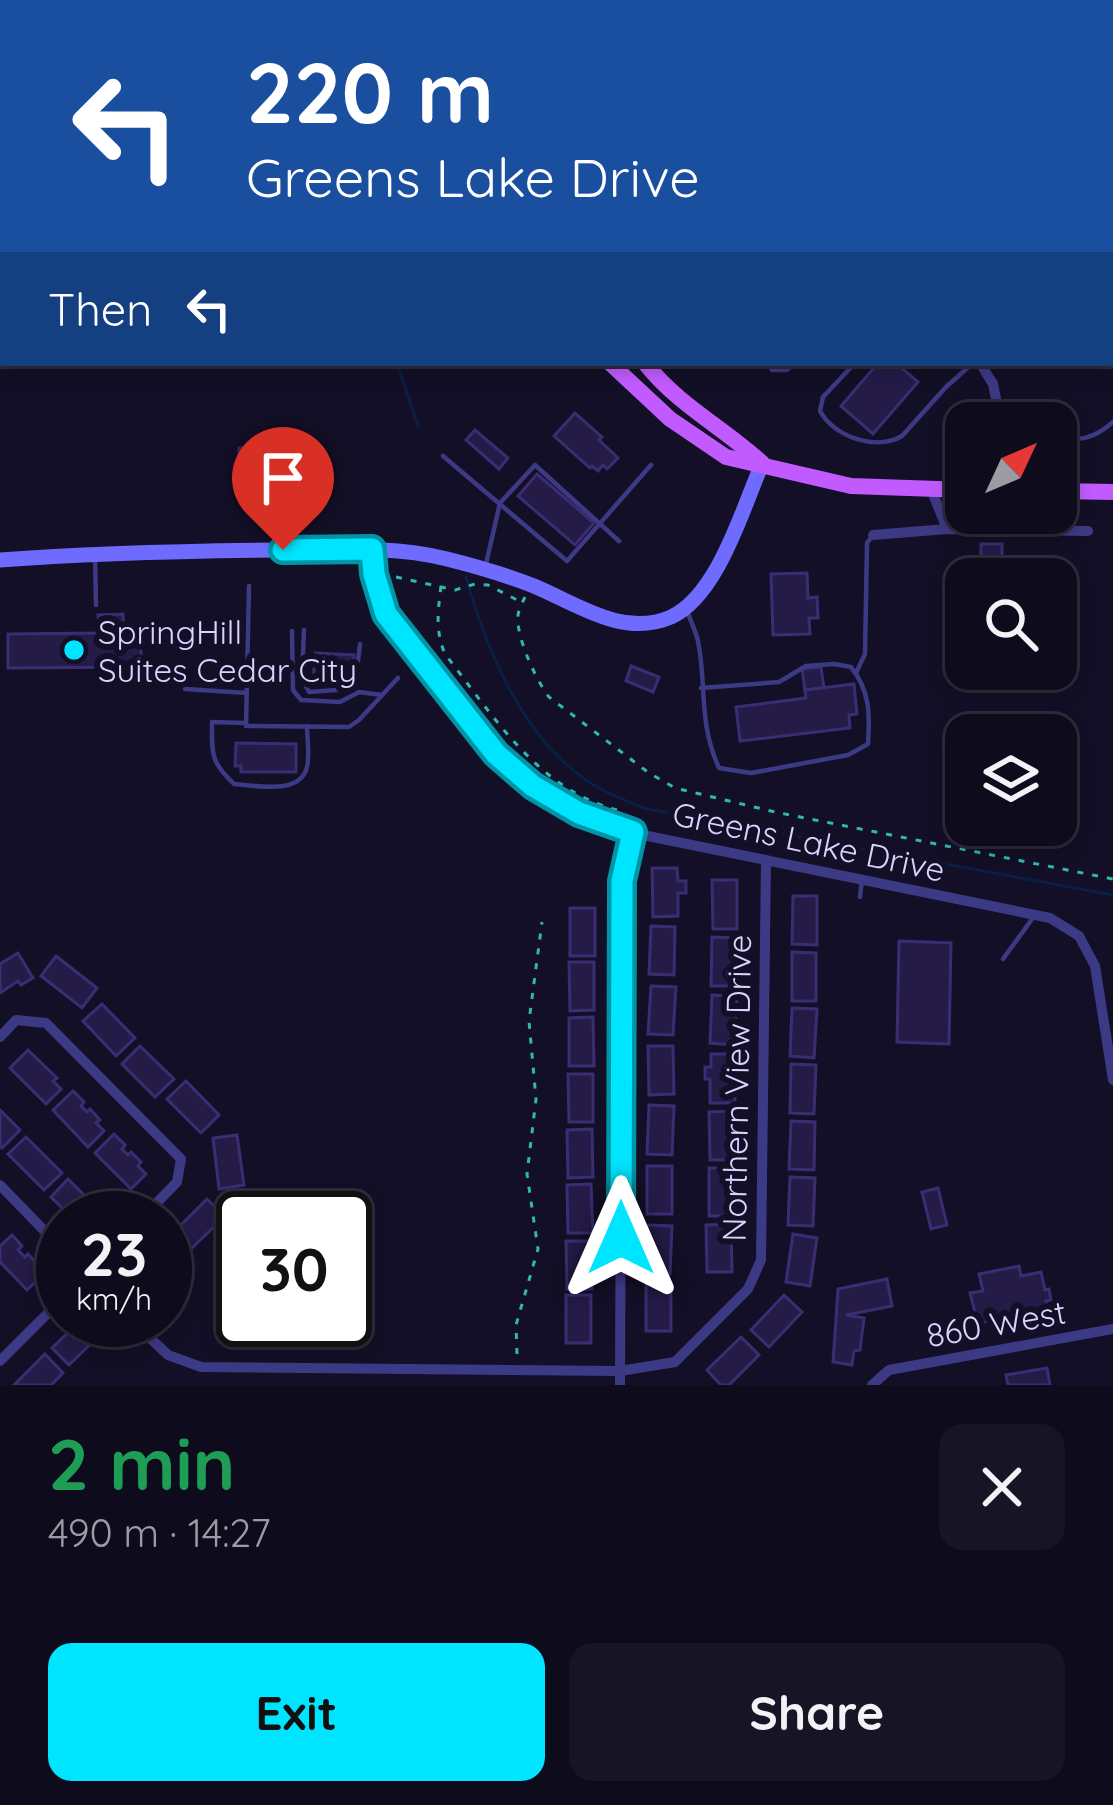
<!DOCTYPE html>
<meta charset="utf-8">
<style>
:root{--surface:#0e0b1c;--page:#171425;--text:#f1f3f6;--muted:#9b9ba3;--line:#2e2b3b;--accent:#00e5ff}
body{margin:0;font-family:Quicksand,sans-serif;background:var(--page);color:var(--text);height:100vh;display:flex;flex-direction:column;font-size:45px;white-space:nowrap}
*{box-sizing:border-box;margin:0}
p{font-size:39px;color:var(--muted)}
.icon{flex:none;width:66px;height:66px;fill:none;stroke:currentColor;stroke-width:2;stroke-linecap:round;stroke-linejoin:round}
.map{position:relative;height:1385px;overflow:hidden}
.panel{display:flex;flex-direction:column;background:var(--surface);flex:1}
.panel>*{flex:none}
.banner{position:absolute;left:0px;top:0px;width:1113px;height:366px;box-shadow:0 6px 18px #0003,0 0 0 3px var(--line);background:#1a4fa0;color:#fff;overflow:hidden}
.needle{width:78px;rotate:46deg}
.fabs{position:absolute;left:945px;top:402px;display:grid;gap:24px}
.fabs a{display:grid;place-items:center;width:132px;height:132px;border-radius:24px;background:var(--surface);box-shadow:0 6px 18px #0003,0 0 0 3px var(--line);font-size:60px}
.speed{position:absolute;left:36px;top:1191px;display:flex;gap:24px;font-size:60px;font-weight:700;text-align:center}
.speed>*{display:grid;place-content:center;width:156px;height:156px;border-radius:50%;background:var(--surface);box-shadow:0 6px 18px #0003,0 0 0 3px var(--line);line-height:1}
.speed small{font-size:30px;font-weight:400}
.speed .limit{border:6px solid #111;border-radius:18px;background:#fff;color:#111}
.pin{position:absolute;display:grid;place-items:center;width:102px;height:102px;color:#fff;margin:-123px -51px;border-radius:50% 50% 50% 0;rotate:-45deg;box-shadow:0 0 12px #0007}
.pin .icon{rotate:45deg}
.me{position:absolute;width:132px;margin:-66px;rotate:0deg;stroke-linejoin:round;filter:drop-shadow(0 0 9px #0008)}
.turn{display:flex;align-items:center;gap:42px;height:252px;padding:0 48px;font-size:54px}
.turn .icon{width:156px;height:156px;stroke-width:2.5}
.turn b{display:block;font-size:84px;line-height:102px}
.then{display:flex;align-items:center;height:114px;padding:0 48px;background:#0003;gap:24px;font-size:45px}
.round{display:grid;place-items:center;flex:none;width:126px;height:126px;border-radius:24px;background:var(--page)}
.headline{display:flex;align-items:center;justify-content:space-between;height:204px;padding:0 48px}
h1{font-size:72px;font-weight:700;line-height:90px;color:#1e9e55}
.cta{display:flex;gap:24px;margin-top:auto;padding:24px 48px}
.cta a{flex:1;height:138px;border-radius:24px;background:var(--accent);color:#111;font-size:48px;font-weight:700;line-height:138px;text-align:center}
.cta a+a{background:var(--page);color:var(--text)}
.map>svg:first-child{display:block}
.lines{fill:none;stroke-linecap:round;stroke-linejoin:round}
.stream{stroke:#0a1f44;stroke-width:3}
.building{fill:#241b47;stroke:#3b2d73;stroke-width:3}
.path{stroke:#2fb8b0;stroke-width:3;stroke-dasharray:6 9;stroke-linecap:butt}
.lane{stroke:#3d3a85;stroke-width:4.5}
.street{stroke:#3d3a85;stroke-width:10}
.secondary{stroke:#6f6bff;stroke-width:15}
.primary{stroke:#c25bff;stroke-width:16}
.highway{stroke:#ff4fa3;stroke-width:18}
.route-casing{stroke:#0095a6;stroke-width:30}
.route{stroke:#00e5ff;stroke-width:21}
.poi-dot{fill:#00e5ff;stroke:#130f26;stroke-width:4.5}
.labels{text-anchor:middle;dominant-baseline:central;stroke-width:12;stroke-linejoin:round;paint-order:stroke}
.poi-label{font-size:33px;fill:#d9d4ff;stroke:#130f26;text-anchor:start}
.street-label{font-size:33px;fill:#d9d4ff;stroke:#130f26}
</style>
<div class="map">
<svg width="1113" height="1385" viewBox="0 0 1113 1385">
<rect width="100%" height="100%" fill="#130f26"/>
<g class="lines">
<!-- stream -->
<g class="stream">
<path d="M397,363L418,426"/>
<path d="M466,577C487,653 527,748 599,788C613,796 628,801 643,808L1113,895"/>
</g>
</g>
<!-- building -->
<g class="building">
<path d="M878,363H896L918,382L873,434L841,406Z"/>
<path d="M575,413L602,437L599,440L618,458L607,469L603,465L598,471L592,466L590,468L554,436Z"/>
<path d="M475,430L508,458L499,469L466,440Z"/>
<path d="M239,448L312,449V484L239,483Z"/>
<path d="M537,474L594,523L575,545L518,496Z"/>
<path d="M981,544H1002V574L981,573Z"/>
<path d="M807,573L808,598L817,597L818,618H809L810,634L773,635L771,574Z"/>
<path d="M949,574H994V579H966V594H949Z"/>
<path d="M123,614L124,633H99L98,615Z"/>
<path d="M99,633H141V667L8,668V634Z"/>
<path d="M315,653L354,655L353,686L313,684Z"/>
<path d="M631,666L659,677L653,692L626,681Z"/>
<path d="M821,667L824,688L805,690L802,669Z"/>
<path d="M854,684L857,714L849,715L850,728L740,741L736,707L806,698L805,690Z"/>
<path d="M236,743L296,744V772H241V766H235Z"/>
<path d="M652,868H677L678,881H686V893H678V916L653,917Z"/>
<path d="M712,880H737V929H713Z"/>
<path d="M793,896H817V945L792,944Z"/>
<rect x="570" y="908" width="25" height="48"/>
<path d="M651,926L675,927L674,975L649,974Z"/>
<path d="M712,937L737,938L736,986H711Z"/>
<path d="M899,941L951,943L949,1044L897,1042Z"/>
<path d="M792,952L816,953V1001H792Z"/>
<path d="M18,953L33,978L21,985L18,981L0,993V964Z"/>
<path d="M56,956L97,988L82,1008L41,976Z"/>
<path d="M569,962H594V1010L570,1011Z"/>
<path d="M651,986L676,987L673,1035L648,1034Z"/>
<path d="M712,995L737,997L734,1045L710,1043Z"/>
<path d="M102,1004L135,1038L116,1056L83,1021Z"/>
<path d="M792,1008L817,1009L814,1058L790,1056Z"/>
<path d="M593,1017L594,1066H569V1018Z"/>
<path d="M140,1046L174,1079L155,1097L122,1064Z"/>
<path d="M648,1046H673L674,1094L649,1095Z"/>
<path d="M28,1050L57,1078L53,1081L61,1089L46,1104L10,1068Z"/>
<path d="M711,1054H735V1103H710V1079H705V1067H711Z"/>
<path d="M791,1064L816,1065L814,1114L790,1113Z"/>
<path d="M568,1074H593V1122H569Z"/>
<path d="M186,1081L219,1115L201,1133L167,1099Z"/>
<path d="M73,1091L84,1102L81,1106L87,1112L90,1109L100,1120L96,1123L104,1131L88,1147L53,1110Z"/>
<path d="M649,1105L674,1106L672,1155L647,1154Z"/>
<path d="M0,1110L20,1130L2,1148L0,1145Z"/>
<path d="M734,1111L735,1160H710L709,1112Z"/>
<path d="M791,1121L815,1122L814,1170L789,1169Z"/>
<path d="M592,1129L593,1177L568,1178L567,1130Z"/>
<path d="M114,1134L125,1145L122,1149L128,1155L131,1152L141,1162L138,1166L146,1174L131,1189L95,1153Z"/>
<path d="M237,1135L244,1185L219,1189L213,1138Z"/>
<path d="M26,1137L62,1173L44,1190L8,1154Z"/>
<rect x="647" y="1166" width="25" height="48"/>
<path d="M709,1168H733L734,1216H709Z"/>
<path d="M790,1177L815,1178L813,1226L788,1225Z"/>
<path d="M68,1179L104,1215L102,1218H72L51,1197Z"/>
<path d="M591,1184L593,1233H568L567,1185Z"/>
<path d="M938,1188L947,1225L931,1229L922,1192Z"/>
<path d="M207,1199L219,1211L224,1207L229,1212L191,1249L174,1232Z"/>
<path d="M731,1224L732,1272H707L706,1225Z"/>
<path d="M647,1225L672,1226L670,1274L646,1273Z"/>
<path d="M793,1234L817,1238L810,1286L786,1282Z"/>
<path d="M12,1235L22,1246L18,1250L25,1257L28,1254L45,1273L27,1290L0,1262V1246Z"/>
<path d="M566,1241H591L592,1289H567Z"/>
<path d="M1019,1266L1021,1276L1041,1272L1045,1290L1049,1289L1051,1300L1046,1301L1048,1311L1028,1315V1320L1000,1326L998,1319L978,1324L970,1293L983,1291L979,1274Z"/>
<path d="M887,1279L892,1306L846,1315L864,1318L860,1350L854,1351L852,1365L833,1362L838,1289Z"/>
<path d="M646,1283L671,1284V1331H646Z"/>
<rect x="566" y="1295" width="25" height="48"/>
<path d="M784,1295L802,1312L769,1347L751,1330Z"/>
<path d="M81,1320H95L105,1330L69,1365L52,1348Z"/>
<path d="M741,1337L759,1355L729,1385H721L707,1370Z"/>
<path d="M45,1354L63,1373L51,1385H14Z"/>
<path d="M1047,1368L1050,1385H1008L1006,1375Z"/>
</g>
<g class="lines">
<!-- path -->
<g class="path">
<path d="M396,577L455,590L475,584L488,585L519,601"/>
<path d="M441,586C438,611 435,631 445,654C492,714 538,790 617,810L618,813"/>
<path d="M525,597C523,601 518,611 518,616C516,637 536,680 549,697L649,773L675,788L775,812L1113,879"/>
<path d="M517,1354L516,1325L538,1249L527,1174L536,1099L529,1021L542,922"/>
</g>
<!-- lane -->
<g class="lane">
<path d="M769,363L772,370H787L794,363"/>
<path d="M855,363L823,397L820,411C834,437 876,451 902,436L946,387L973,363"/>
<path d="M1056,437C1080,442 1095,438 1113,422"/>
<path d="M443,456L567,561L651,465"/>
<path d="M95,557L96,605"/>
<path d="M486,564L500,503L535,465L619,541"/>
<path d="M249,586L246,726L349,727L359,720L398,678"/>
<path d="M688,613C691,622 696,632 698,641C707,686 698,722 719,768L751,773L848,755L868,744C870,714 870,691 851,667L834,664L806,666L779,682L701,688"/>
<path d="M304,630L302,679L309,692L350,689L355,686L360,644"/>
<path d="M292,631L293,690L301,700L340,702L359,692L382,695"/>
<path d="M856,673L865,654L867,543L873,535"/>
<path d="M185,689L247,693"/>
<path d="M246,723L212,722C212,754 210,761 234,784C255,785 300,796 307,767C310,756 307,738 307,726"/>
<path d="M860,897L862,879"/>
<path d="M1003,959L1035,915"/>
</g>
<!-- street -->
<g class="street">
<path d="M1071,3L1076,0"/>
<path d="M1110,199L1113,202"/>
<path d="M980,363L993,384L1001,423"/>
<path d="M931,489L947,529"/>
<path d="M873,535L947,529L1088,531"/>
<path d="M372,549L374,575L386,614L496,754L534,786L579,813L633,833L1050,918L1079,936L1095,966L1113,1080"/>
<path d="M0,1037L16,1020L46,1023L181,1159L177,1182L142,1218"/>
<path d="M0,1185L63,1250"/>
<path d="M131,1320L168,1355L201,1367L620,1371L675,1362L748,1289L761,1260L766,860"/>
<path d="M0,1361L63,1298"/>
<path d="M620,1385L622,881L633,833"/>
<path d="M872,1385L889,1370L1113,1329"/>
</g>
<!-- secondary -->
<path class="secondary" d="M0,560C91,553 182,551 274,550C331,550 391,545 447,559C475,566 506,575 534,586C577,604 623,638 671,617C718,595 742,510 762,464"/>
<!-- primary -->
<g class="primary">
<path d="M440,0V3"/>
<path d="M463,0L464,3"/>
<path d="M610,363L670,419L726,457L851,486L966,490"/>
<path d="M645,363C678,405 724,428 762,463"/>
<path d="M1056,491L1113,492"/>
</g>
<!-- highway -->
<g class="highway">
<path d="M410,0L417,3"/>
<path d="M352,3L362,0"/>
<path d="M478,3V0"/>
<path d="M687,3L693,0"/>
<path d="M778,3L784,0"/>
<path d="M855,3L860,0"/>
<path d="M0,281L3,279"/>
<path d="M0,308L3,307"/>
<path d="M0,354L3,352"/>
</g>
</g>
<g class="lines">
<defs>
<path id="route" d="M283,550L372,549L374,574L386,614L496,754L533,786L579,813L633,832L622,881L621,1238"/>
</defs>
<!-- route casing -->
<use href="#route" class="route-casing"/>
<!-- route -->
<use href="#route" class="route"/>
</g>
<!-- markers -->
<circle class="poi-dot" cx="74" cy="650" r="12"/>
<g class="labels">
<!-- poi labels -->
<g class="poi-label">
<text x="98" y="631">SpringHill<tspan x="98" dy="38">Suites Cedar City</tspan></text>
</g>
<!-- street labels -->
<g class="street-label">
<text transform="translate(809 841) rotate(12)">Greens Lake Drive</text>
<text transform="translate(736 1088) rotate(-89)">Northern View Drive</text>
<text transform="translate(996 1323) rotate(-10)">860 West</text>
</g>
</g>
</svg>
<div class="fabs">
<a><svg class="needle" viewBox="-14 -14 28 28"><path d="M0-13l5 13h-10z" fill="#e53935"/><path d="M0 13l5-13h-10z" fill="#9b9ba3"/></svg></a>
<a><svg class="icon" aria-label="search" viewBox="0 0 24 24"><circle cx="10" cy="10" r="6"/><path d="M15 15l6 6"/></svg></a>
<a><svg class="icon" aria-label="layers" viewBox="0 0 24 24"><path d="M12 4l9 5-9 5-9-5zM3 14l9 5 9-5"/></svg></a>
</div>
<div class="speed"><div>23<small>km/h</small></div><div class="limit">30</div></div>
<div class="pin" style="left:283px;top:550px;background:#d93025"><svg class="icon" aria-label="arrive" viewBox="0 0 24 24"><path d="M6 21V4h12l-3 4 3 4H6"/></svg></div>
<svg class="me" style="left:621px;top:1238px" viewBox="-20 -20 40 40"><path d="M0-17L14 15 0 8-14 15z" fill="#00e5ff" stroke="#fff" stroke-width="4"/></svg>
<div class="banner">
<div class="turn"><svg class="icon" aria-label="left" viewBox="0 0 24 24"><path d="M17 20v-9H6M10 6l-5 5 5 5"/></svg><div><b>220 m</b>Greens Lake Drive</div></div>
<div class="then">Then<svg class="icon" aria-label="left" viewBox="0 0 24 24"><path d="M17 20v-9H6M10 6l-5 5 5 5"/></svg></div>
</div>
</div>
<section class="panel">
<div class="headline"><div><h1>2 min</h1><p>490 m · 14:27</p></div><a class="round"><svg class="icon" aria-label="close" viewBox="0 0 24 24"><path d="M6 6l12 12M18 6L6 18"/></svg></a></div>
<div class="cta"><a>Exit</a><a>Share</a></div>
</section>
